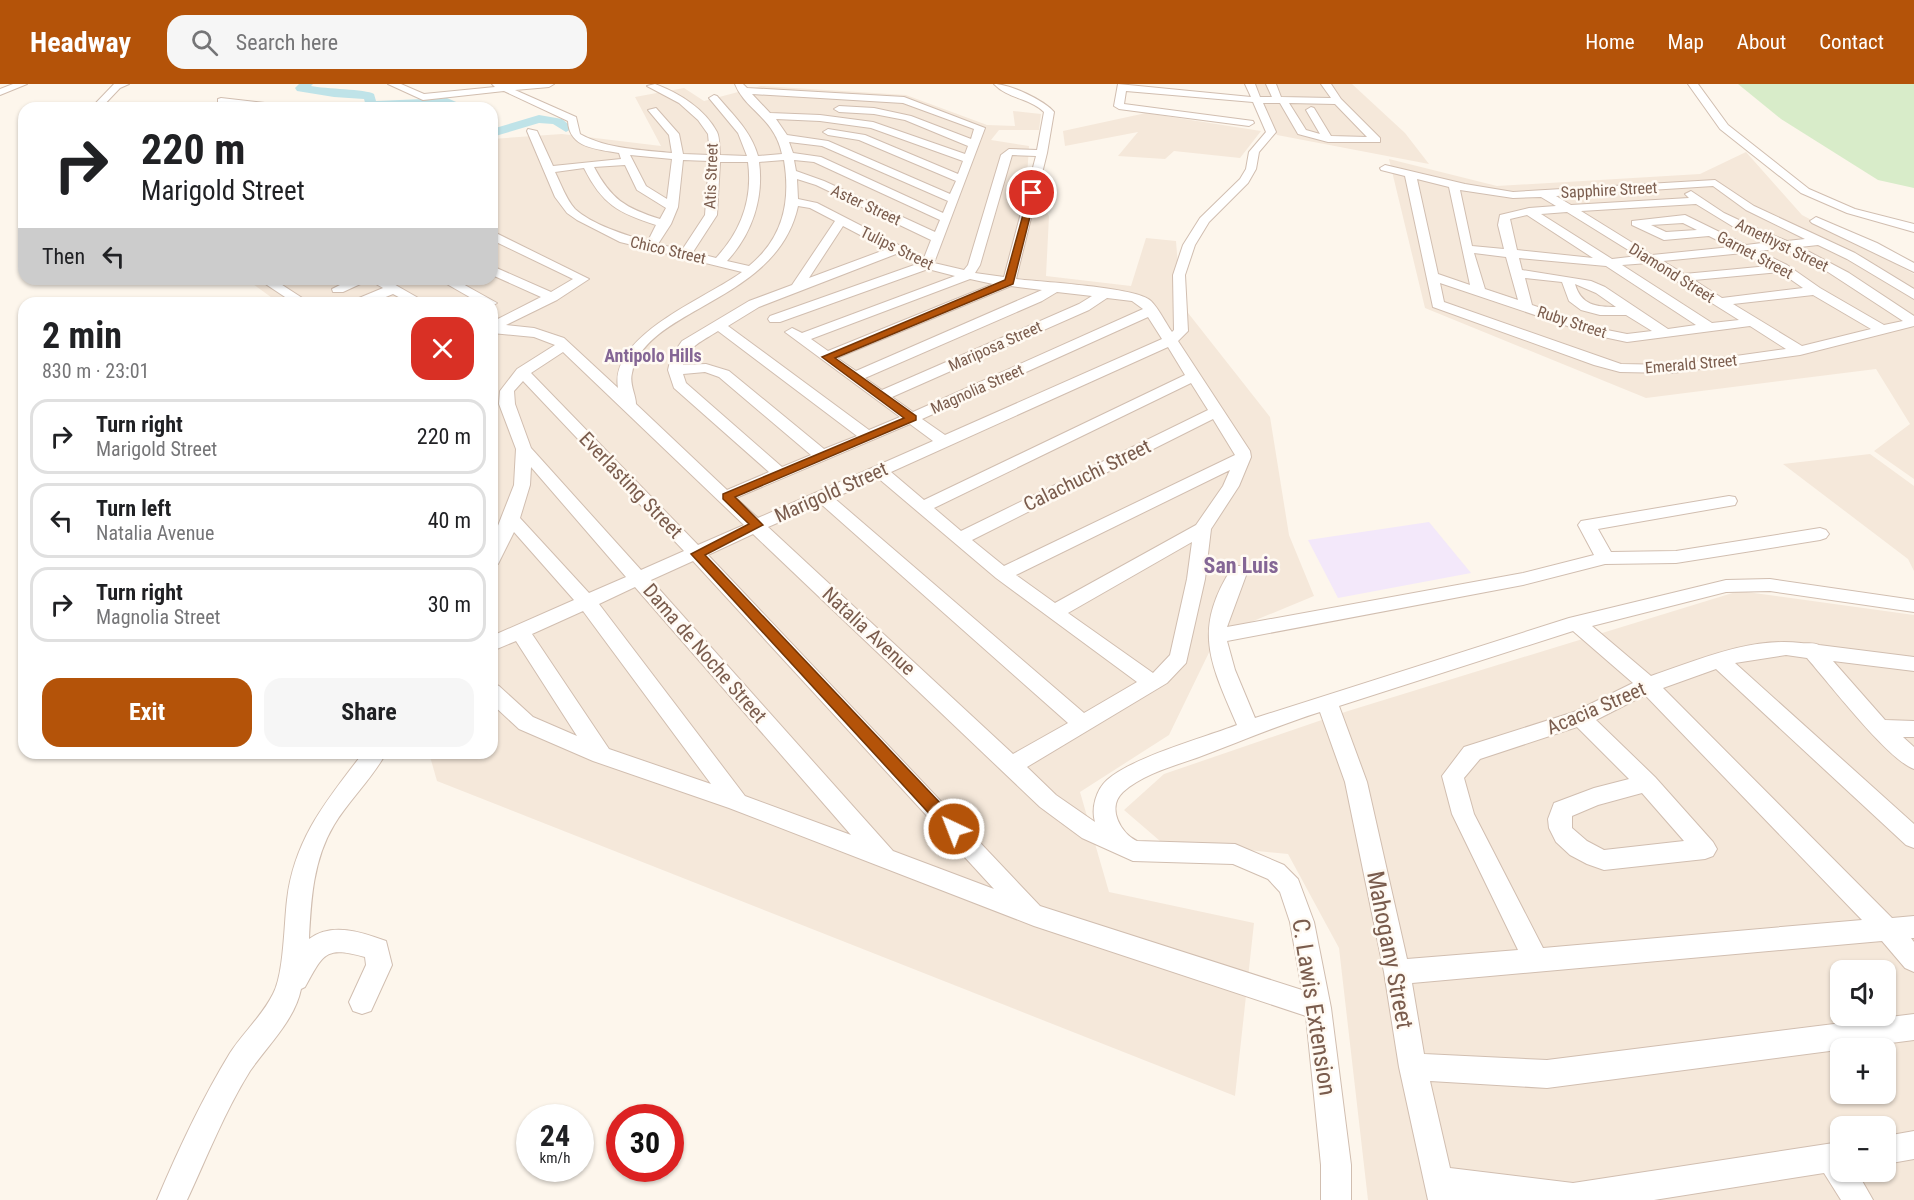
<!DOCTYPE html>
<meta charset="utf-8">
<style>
:root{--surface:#fff;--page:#f6f6f6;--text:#202124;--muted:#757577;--line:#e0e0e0;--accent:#b45309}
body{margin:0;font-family:"Roboto Condensed",sans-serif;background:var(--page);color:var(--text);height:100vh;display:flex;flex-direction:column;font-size:22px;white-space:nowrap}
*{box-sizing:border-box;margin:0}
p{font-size:20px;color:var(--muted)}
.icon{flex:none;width:33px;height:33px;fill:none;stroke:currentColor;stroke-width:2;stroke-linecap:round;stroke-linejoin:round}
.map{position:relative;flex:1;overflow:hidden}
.drawer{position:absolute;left:18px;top:213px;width:480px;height:462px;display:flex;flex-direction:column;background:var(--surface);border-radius:18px;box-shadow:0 2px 4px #0004}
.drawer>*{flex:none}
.top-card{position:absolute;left:18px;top:18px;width:480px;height:183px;border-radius:18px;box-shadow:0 2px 4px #0004;background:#fff;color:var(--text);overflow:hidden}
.tools{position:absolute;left:1830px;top:876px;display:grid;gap:12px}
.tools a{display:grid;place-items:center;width:66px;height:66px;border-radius:12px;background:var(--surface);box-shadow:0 2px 4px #0004;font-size:30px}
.speed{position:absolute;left:516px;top:1020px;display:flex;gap:12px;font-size:30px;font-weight:700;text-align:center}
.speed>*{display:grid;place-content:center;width:78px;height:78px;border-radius:50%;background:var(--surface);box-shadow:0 2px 4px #0004;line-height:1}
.speed small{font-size:15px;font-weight:400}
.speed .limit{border:9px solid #d22;background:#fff;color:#111}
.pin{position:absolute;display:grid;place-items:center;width:51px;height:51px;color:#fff;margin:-26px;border:3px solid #fff;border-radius:50%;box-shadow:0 2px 6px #0007}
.me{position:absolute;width:66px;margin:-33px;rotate:317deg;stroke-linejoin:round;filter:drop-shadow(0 0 4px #0008)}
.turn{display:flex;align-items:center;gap:21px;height:126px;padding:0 24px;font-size:27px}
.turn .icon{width:78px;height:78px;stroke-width:2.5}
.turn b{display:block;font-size:42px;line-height:51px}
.then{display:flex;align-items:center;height:57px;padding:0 24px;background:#0003;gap:12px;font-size:22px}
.round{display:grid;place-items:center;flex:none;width:63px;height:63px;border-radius:18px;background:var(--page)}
.overview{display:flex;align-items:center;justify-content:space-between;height:102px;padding:0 24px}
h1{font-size:36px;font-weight:700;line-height:45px}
.action{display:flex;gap:12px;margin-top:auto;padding:12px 24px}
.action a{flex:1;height:69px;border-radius:18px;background:var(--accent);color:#fff;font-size:24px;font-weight:700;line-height:69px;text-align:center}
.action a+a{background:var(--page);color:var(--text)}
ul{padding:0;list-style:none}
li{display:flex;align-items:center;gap:18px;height:75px;margin:0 12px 9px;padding:0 12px;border:3px solid var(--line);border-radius:18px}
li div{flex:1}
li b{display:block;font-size:22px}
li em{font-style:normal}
header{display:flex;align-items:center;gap:36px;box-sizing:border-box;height:84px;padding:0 30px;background:var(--accent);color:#fff}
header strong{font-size:28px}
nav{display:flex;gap:33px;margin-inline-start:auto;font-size:21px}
.search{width:420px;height:54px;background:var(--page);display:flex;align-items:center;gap:15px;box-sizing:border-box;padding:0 21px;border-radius:18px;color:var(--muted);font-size:22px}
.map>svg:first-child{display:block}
.residential{fill:#f5e8da;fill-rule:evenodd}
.education{fill:#f3e8fa}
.green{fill:#d8ecc9}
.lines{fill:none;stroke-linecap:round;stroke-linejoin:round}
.river{fill:#bfe3e8;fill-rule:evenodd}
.minor-casing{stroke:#d1beb0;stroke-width:2}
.minor{fill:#fff;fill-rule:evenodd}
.route{fill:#b45309;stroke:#753606;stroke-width:1.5}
.labels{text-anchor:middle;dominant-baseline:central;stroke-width:5;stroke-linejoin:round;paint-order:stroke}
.far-street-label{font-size:16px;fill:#7a5c4d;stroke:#fffaf3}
.far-neighbourhood-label{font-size:18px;font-weight:bold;fill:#846695;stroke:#fffaf3}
.street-label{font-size:20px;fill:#7a5c4d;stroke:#fffaf3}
.quarter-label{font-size:22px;font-weight:bold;fill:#846695;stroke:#fffaf3}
.near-street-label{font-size:24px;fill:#7a5c4d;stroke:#fffaf3}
</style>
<header>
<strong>Headway</strong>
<div class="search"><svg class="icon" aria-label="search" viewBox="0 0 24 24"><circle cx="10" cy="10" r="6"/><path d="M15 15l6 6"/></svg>Search here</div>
<nav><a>Home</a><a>Map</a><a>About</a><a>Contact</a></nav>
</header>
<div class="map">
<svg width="1914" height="1116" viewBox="0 0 1914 1116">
<rect width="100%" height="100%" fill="#fdf6ec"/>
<!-- residential -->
<g class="residential">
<path d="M1253,0H1352L1405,49L1429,80L1277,51Z"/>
<path d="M761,2L906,11L987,41L1015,42L1013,27L1041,30L1039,46H999L991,56L1029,62L1027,93L1049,132L1046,192L1131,202L1146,154L1176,157L1181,220L1270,333L1289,451L1314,512L1217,552L1169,651L1080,708L1109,808L1254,839L1235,1012L437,697L429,669H492V219H279L246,195H492V55L562,50L661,62L635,13L684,4L704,17Z"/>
<path d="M1146,29L1261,47L1240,74L1174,67L1165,75L1118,72L1138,48L1065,62L1063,47Z"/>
<path d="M1746,68L1802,131L1914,190V395L1874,367L1910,340L1876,285L1646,314L1425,224L1389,75L1497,102L1700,90Z"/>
<path d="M1870,370L1914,402V487L1908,475L1783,380Z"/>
<path d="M1739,507L1914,531V1116H1368L1339,864L1288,770L1160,757L1124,726L1164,690L1348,627ZM1840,886H1886V932H1840ZM1840,964H1886V1010H1840ZM1840,1042H1886V1088H1840Z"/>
</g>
<!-- education -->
<path class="education" d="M1429,438L1471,489L1338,514L1308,456Z"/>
<!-- green -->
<path class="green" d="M1738,0H1914V104L1878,96L1781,35Z"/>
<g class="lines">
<!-- river -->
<g class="river">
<path d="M299,0H313L311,2C325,5 366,5 374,10L376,17L447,14L463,21L461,24H449L446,22L372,24L366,22L364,15L334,13L297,7L295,4Z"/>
<path d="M539,31L562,35L573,44L566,48L553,40L539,39L492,53V45Z"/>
</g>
<defs>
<g id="minor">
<path d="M13,0H27L0,11V5Z"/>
<path d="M114,0H129L120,4L101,24H91Z"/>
<path d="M388,0H401L424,10L495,3L492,0H554L549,3L515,6L576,33L580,50C607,65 642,66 672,69L669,51L648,26L656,24L679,50L683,70L710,71L708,50L698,36L679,19L647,2L655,0C679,9 705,25 717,48C720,54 719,64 720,71L747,72L738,49L709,14L714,11L717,12C733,31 751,47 758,72L782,70C774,33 745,26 735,0H743L747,4L904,13L985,44L934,179L964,186L968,181L1001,71L1009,65L1037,66L1044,28C1030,14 1008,15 994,0C1010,0 1044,16 1054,28L1047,69L1016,195C1040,198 1138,203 1151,217C1159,225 1165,238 1172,248L1174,246L1173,191L1183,161L1200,134L1240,95L1246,85L1249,68L1266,48L1253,18L1126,7L1124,20L1253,37L1254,39L1249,42L1119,25L1114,22L1118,0L1251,13L1245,0H1255L1260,13H1272L1266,0H1276L1281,13L1331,14L1321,0H1331L1341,15L1380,54V58H1328L1298,50L1280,19H1263L1276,48L1259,68L1256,85L1248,99L1209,138L1195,161L1185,191L1188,247L1178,257L1250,367L1251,373L1239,402L1211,445L1205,495L1186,579L1167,599L1027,683L1056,711L1095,738C1091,724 1096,706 1107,696C1133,673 1203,654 1237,641C1210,578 1192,546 1233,482H1245L1248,486L1227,543L1523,489L1594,471L1578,441L1581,437L1729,412L1735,413L1737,417L1735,421L1598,445L1611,468L1676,467L1820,444L1826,446L1829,450L1826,454L1820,456L1676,479L1605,480L1523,501L1227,557L1235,586L1255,634L1569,534L1726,496L1770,495L1914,516V528L1770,507L1726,508L1592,542L1651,592C1698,576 1750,553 1801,559C1808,560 1812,558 1819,561L1914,573V587L1833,577L1885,636L1914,637V653H1903L1914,663V685C1888,676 1828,598 1807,574L1786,571L1735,579L1914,740V764L1906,761L1716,585L1663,604L1892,834L1914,832V854H1911L1914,858V888L1905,884L1882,857L1412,899L1424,970L1547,976L1914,930V956L1547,1004L1430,997L1450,1084L1573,1099L1840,1058V1088H1857L1873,1116H1841L1824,1089L1654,1116H1428L1399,983L1384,888L1345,698L1320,628C1279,641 1239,658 1199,673C1174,682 1143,690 1123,708C1106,724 1121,749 1137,757L1235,760L1284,781L1298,795L1314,838L1331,924L1351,1081V1116H1321V1081L1306,932L1034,842L729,724L593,677L519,645L492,620V599L499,602L533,633L577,652L516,557L492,567V552L574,516L514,448L498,480L492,482V457L514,401L516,365L499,320L500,307L517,285L555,261L534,253L492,249V238L541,213L492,191V182L551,208L573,195L492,156V147L589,195L557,216L506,241L534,244L564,254L618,304C609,251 707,214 742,188L620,158L577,136L567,129L555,113L527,47L528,45L537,47L553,82L621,75L619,69C596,65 569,64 568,37L504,7L423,16ZM752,10L903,19L974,45L971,55L911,32L874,24L839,22L834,25L839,28L874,30L905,36L968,62L965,70L873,38L820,31L770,29ZM1289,19L1335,20L1367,53L1331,52L1314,24L1311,23L1306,26L1320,50L1306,46ZM776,35L820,37L871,44L963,77L958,90L865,51L828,45L823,48L828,51L859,56L956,97L950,110L828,57L787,51ZM789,58L822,62L948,117L943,129L821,73L793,69ZM630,71L672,75L667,115L646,102ZM1012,71L1036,72L1004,193L975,189L980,181ZM683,76L709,77L705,131L682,166L658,160L671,140L678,123ZM784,76C791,118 783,154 749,182L727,177C752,150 764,114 759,78ZM794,76L814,78L940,136L935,148L824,97L796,87ZM720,78H748C753,115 741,147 716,174L693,168L717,131ZM625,81L637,106L666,124L660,135C625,124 611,115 594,83ZM584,84C602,120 618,129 656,141L648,157C627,152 591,140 575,125C566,115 561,100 555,88ZM797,95L816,101L931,156L924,174L817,119L798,115ZM798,122L810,124L835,137L792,201L749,217L682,257L671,273L668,286L674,304L769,388L727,406L636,320C636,311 629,300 632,289C646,223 777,219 798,122ZM843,142L887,165L809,194ZM896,170L917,180L770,232L768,235L770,238H780L928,185L955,192L802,249L792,244L785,248L900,333L869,346L728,242L759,223ZM970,195L993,200L828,267L811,255ZM1011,202L1042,206L856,287L837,274ZM1057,208L1092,212L1079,220L882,306L865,294L1042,217ZM1107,214L1132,217L1143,225L913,328L892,313L1089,226ZM1148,233L1162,255L945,351L922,335ZM718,247L857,352L824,365L729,287L706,280L683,281C687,262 703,257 718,247ZM1168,263L1185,291L924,416L891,388ZM563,268L744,441L698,461L531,289ZM705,288L719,293L811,371L782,383L686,299L683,290ZM523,297L684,467L641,486L531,364L515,320L514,307ZM1191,299L1208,326L961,447L934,424ZM1213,335L1235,371L1004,482L972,456ZM910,340L933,357L758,434L736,414ZM531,383L626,493L589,509L520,434L530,401ZM1230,386L1223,402L1196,441L1055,519L1016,491ZM878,394L996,494L1137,598L1084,629L834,414ZM821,420L1068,639L1013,670L768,443ZM753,450L1040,723L1082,754L1133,777L1233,780L1268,795L1280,808L1290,838L1302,906L1040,822L708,471ZM1192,458L1187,495L1170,571L1153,589L1068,529ZM693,477L994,805L893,767L651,496ZM635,503L851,751L745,712L599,520ZM583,527L711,700L609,665L532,550ZM1573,547L1633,599L1574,628L1464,663L1442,692L1452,730L1518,866L1407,875L1367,698L1339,622ZM1645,611L1862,836L1543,864L1474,730L1464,694L1480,675L1577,643L1629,695L1594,704L1554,719L1548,735L1549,744L1556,758L1570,771L1587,780L1604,786L1705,775L1713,772L1717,765L1713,758L1655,693L1596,636ZM1642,709L1684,757L1604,766L1587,757L1572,744V732L1598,721Z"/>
<path d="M1688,0H1698L1728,41L1809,105L1855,125L1914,140V148L1847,129L1801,109L1720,45Z"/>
<path d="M221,14L282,21L287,24H257L218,19V15Z"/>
<path d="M1385,81L1465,100L1513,108L1715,96L1754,122L1855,169L1914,205V215L1847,175L1818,161L1800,163L1849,189L1914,232V242L1800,271L1672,289L1620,288L1594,281L1433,223L1405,92L1381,86L1380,84ZM1417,95L1449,103L1470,201L1438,190ZM1713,102L1746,126L1805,155L1787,157L1758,145L1724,129L1691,107L1685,110L1689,114L1571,121L1556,112ZM1460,106L1513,114L1541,113L1556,122L1529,124L1500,131L1498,141L1504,165L1472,162ZM1696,120L1732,142L1770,158L1746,161L1685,131L1632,137V141L1664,156L1709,152L1731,163L1652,171L1581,127ZM1567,128L1638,172L1612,175L1541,130ZM1527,131L1593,174L1517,166L1510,135ZM1683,139L1697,146L1666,148L1651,141ZM1784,164L1828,188L1903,237L1884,241L1820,204L1787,181L1759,167ZM1474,169L1506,173L1518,216L1485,205ZM1743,169L1769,182L1684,190L1663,177ZM1519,174L1606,182L1696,241L1668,245L1605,203L1591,197L1522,186ZM1648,179L1739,236L1712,239L1622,181ZM1780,188L1803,204L1722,214L1694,196ZM1525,194L1562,198L1569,217L1581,226L1600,231H1626L1652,247L1627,250L1602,245L1532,221ZM1440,199L1594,251L1627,258L1750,242L1786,265L1672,281L1621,280L1444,218ZM1575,200L1596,209L1616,223C1596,223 1581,221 1575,200ZM1813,211L1871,245L1802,262L1733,220Z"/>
<path d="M1816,133L1877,159L1914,179V188L1812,139L1810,137Z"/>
<path d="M258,195H273L310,219H294Z"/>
<path d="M352,195H385L427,219H410L393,210L371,219H359V214L383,204L369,196L343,208H333L332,205Z"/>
<path d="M438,195H454L497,219L492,222V219H480Z"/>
<path d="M363,669H386C372,695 349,716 334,741C313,776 311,816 309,855C332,838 361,848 386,857L392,881L371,927L362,930L353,927L349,918L366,881L365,873C325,862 324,869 305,903L301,905C295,936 267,962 250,987C225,1027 207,1073 187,1116H157C178,1066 202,1015 230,969C243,949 262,932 273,910C284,890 284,840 287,816C294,755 327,716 363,669Z"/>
<path d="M1914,1047V1075L1886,1080V1052Z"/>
</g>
</defs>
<!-- minor casing -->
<use href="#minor" class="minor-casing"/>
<!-- minor -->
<use href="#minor" class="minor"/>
</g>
<!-- route -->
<path class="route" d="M1032,107L1036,109L1013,200L835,274L916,332V336L735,413L763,441L705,471L960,740L962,745L960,750L954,752L948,750L691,470L749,440L723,415V410L904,334L822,273L1005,196L1029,109Z"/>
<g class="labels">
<!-- far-street labels -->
<g class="far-street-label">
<text transform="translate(711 92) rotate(-88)">Atis Street</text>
<text transform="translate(1609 106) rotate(-3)">Sapphire Street</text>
<text transform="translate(866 121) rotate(25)">Aster Street</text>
<text transform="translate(1782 161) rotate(26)">Amethyst Street</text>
<text transform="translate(897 164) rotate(26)">Tulips Street</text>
<text transform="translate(668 166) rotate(13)">Chico Street</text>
<text transform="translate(1755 171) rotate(28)">Garnet Street</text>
<text transform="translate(1672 189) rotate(32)">Diamond Street</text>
<text transform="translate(1572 238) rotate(18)">Ruby Street</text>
<text transform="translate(995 262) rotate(-24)">Mariposa Street</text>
<text transform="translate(1691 280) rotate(-5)">Emerald Street</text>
<text transform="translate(977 305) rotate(-24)">Magnolia Street</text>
</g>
<!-- far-neighbourhood labels -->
<g class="far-neighbourhood-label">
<text x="653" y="271">Antipolo Hills</text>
</g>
<!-- street labels -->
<g class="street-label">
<text transform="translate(1087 391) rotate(-26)">Calachuchi Street</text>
<text transform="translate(631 401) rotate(46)">Everlasting Street</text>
<text transform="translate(831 408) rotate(-24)">Marigold Street</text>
<text transform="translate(869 547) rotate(43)">Natalia Avenue</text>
<text transform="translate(705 569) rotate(49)">Dama de Noche Street</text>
<text transform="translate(1596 624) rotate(-23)">Acacia Street</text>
</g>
<!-- quarter labels -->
<g class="quarter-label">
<text x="1241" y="481">San Luis</text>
</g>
<!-- near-street labels -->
<g class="near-street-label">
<text transform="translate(1390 866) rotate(79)">Mahogany Street</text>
<text transform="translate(1314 923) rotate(81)">C. Lawis Extension</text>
</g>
</g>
</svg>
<div class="tools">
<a><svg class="icon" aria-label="sound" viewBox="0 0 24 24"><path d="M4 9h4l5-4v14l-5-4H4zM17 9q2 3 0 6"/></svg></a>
<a>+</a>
<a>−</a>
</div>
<div class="speed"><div>24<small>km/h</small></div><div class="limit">30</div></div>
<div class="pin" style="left:1032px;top:109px;background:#d93025"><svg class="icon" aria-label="arrive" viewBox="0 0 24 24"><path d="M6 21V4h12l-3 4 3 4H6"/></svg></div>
<svg class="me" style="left:954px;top:745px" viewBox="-20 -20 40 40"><circle r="17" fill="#b45309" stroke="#fff" stroke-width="3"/><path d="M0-11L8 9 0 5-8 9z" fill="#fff"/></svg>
<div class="top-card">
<div class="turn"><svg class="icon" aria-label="right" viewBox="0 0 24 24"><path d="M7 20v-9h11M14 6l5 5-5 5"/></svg><div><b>220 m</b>Marigold Street</div></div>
<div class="then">Then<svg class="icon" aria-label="left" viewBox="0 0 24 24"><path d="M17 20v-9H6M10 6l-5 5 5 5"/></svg></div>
</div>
<section class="drawer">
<div class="overview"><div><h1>2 min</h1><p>830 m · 23:01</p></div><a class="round" style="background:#d93025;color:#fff"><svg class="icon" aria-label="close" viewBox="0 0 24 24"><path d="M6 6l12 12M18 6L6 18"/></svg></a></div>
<ul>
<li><svg class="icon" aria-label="right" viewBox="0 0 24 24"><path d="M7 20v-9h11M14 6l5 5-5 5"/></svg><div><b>Turn right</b><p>Marigold Street</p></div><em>220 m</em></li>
<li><svg class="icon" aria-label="left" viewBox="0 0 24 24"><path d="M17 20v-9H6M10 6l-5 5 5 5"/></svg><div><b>Turn left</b><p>Natalia Avenue</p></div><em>40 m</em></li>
<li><svg class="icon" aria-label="right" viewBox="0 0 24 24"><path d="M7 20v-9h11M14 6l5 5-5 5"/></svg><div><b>Turn right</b><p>Magnolia Street</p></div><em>30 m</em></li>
</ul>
<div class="action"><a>Exit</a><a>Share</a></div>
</section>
</div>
